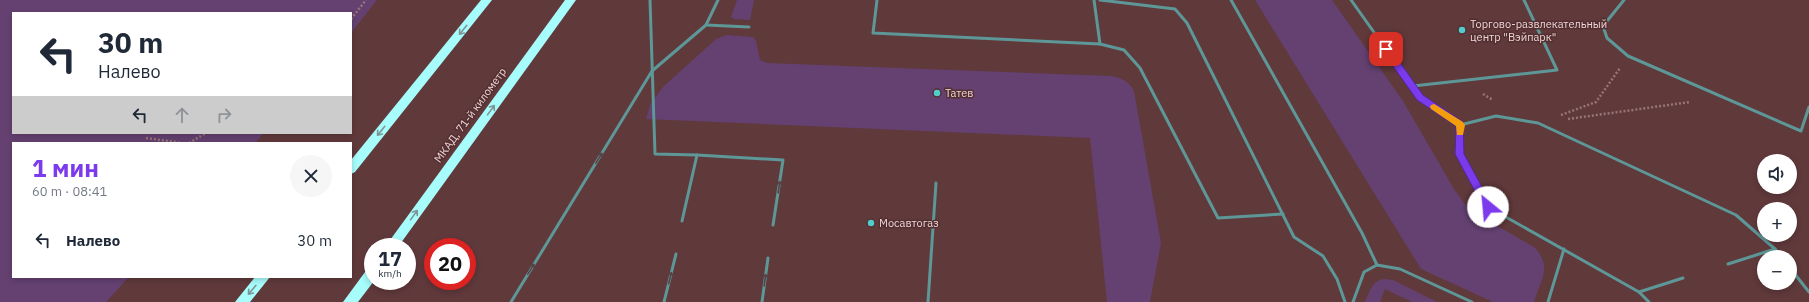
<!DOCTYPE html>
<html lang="ru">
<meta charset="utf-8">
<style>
:root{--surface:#fff;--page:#f6f6f7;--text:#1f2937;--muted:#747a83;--accent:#7c3aed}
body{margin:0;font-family:"IBM Plex Sans",sans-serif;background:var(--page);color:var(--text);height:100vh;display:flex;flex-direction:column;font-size:15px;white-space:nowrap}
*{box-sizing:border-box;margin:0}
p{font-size:13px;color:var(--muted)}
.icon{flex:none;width:22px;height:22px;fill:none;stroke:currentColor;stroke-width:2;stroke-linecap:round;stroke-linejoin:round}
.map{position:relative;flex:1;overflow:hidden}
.side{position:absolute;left:12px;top:142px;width:340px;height:136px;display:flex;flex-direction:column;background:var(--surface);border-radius:0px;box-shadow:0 2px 6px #0003}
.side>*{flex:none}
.top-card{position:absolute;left:12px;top:12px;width:340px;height:122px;border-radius:0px;box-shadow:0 2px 6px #0003;background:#fff;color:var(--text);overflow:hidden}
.controls{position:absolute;left:1757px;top:154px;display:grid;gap:8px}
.controls a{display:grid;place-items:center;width:40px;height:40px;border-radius:50%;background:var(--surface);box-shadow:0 2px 6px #0003;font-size:20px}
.speed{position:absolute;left:364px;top:238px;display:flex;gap:8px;font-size:20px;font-weight:700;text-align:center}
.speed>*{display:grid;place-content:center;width:52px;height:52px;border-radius:50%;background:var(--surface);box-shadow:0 2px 6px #0003;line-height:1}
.speed small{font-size:10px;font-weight:400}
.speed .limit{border:6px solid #d22;background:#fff;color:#111}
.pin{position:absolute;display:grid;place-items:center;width:34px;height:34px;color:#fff;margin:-17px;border-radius:8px;box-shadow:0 2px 6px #0006}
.me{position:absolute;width:44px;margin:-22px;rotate:332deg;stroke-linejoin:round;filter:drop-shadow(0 0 3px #0008)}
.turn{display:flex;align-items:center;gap:14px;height:84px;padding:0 20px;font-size:18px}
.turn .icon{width:52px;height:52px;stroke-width:2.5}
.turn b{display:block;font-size:28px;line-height:34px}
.lanes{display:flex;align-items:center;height:38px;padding:0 20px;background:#0003;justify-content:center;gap:20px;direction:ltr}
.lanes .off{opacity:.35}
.round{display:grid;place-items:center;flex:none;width:42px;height:42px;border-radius:21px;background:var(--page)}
.summary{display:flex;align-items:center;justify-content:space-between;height:68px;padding:0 20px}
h1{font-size:24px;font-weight:800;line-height:30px;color:var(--accent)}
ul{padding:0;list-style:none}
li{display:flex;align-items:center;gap:12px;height:60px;padding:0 20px}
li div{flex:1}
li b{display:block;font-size:15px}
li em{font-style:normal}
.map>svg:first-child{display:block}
.green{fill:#644171}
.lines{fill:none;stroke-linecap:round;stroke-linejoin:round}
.path{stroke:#977577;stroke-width:2.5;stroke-dasharray:2 2;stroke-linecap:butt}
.lane{stroke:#5d9798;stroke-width:3}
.highway{fill:#a7fcfc;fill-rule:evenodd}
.oneway{stroke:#7e9696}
.oneway2{stroke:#564446}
.route{fill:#7c3aed;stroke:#51269a}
.slow{fill:#f59e0b}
.poi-dot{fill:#52cdce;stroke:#542f31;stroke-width:1.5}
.labels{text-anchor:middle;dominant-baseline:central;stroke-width:3;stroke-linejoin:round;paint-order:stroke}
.poi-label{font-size:11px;fill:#edd5d5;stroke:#542f31;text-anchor:start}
.street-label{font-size:11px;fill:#edd5d5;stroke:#542f31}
</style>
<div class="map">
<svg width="1809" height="302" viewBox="0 0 1809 302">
<rect width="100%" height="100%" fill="#60393b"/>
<!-- green -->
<g class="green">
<path d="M0,0H377L351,33V13H13V133H264L255,143H13V277H129L106,302H0Z"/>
<path d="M737,0H754L750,20L734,19L731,17Z"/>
<path d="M1255,0H1332L1403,101L1454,189L1465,204L1480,216L1534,247C1553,267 1541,279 1534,302H1493L1421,269Z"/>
<path d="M727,35L753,37L756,41L760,60L767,63L1111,76C1122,78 1129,81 1134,91L1161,243L1150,302H1107L1090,138L646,119L650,105L663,87L716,39Z"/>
<path d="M1385,279L1393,280L1437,302H1412L1385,289L1380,302H1365C1370,291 1372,280 1385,279Z"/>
</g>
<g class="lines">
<!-- path -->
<g class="path">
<path d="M351,19L366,0"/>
<path d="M1483,94L1493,100"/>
<path d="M1561,115L1596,102L1620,68"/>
<path d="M1568,119L1690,102"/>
<path d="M146,138L182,143"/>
<path d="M189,143L206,133"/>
</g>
<!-- lane -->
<g class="lane">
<path d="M650,0L655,154L697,155L682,221"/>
<path d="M877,0L873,33L1100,44L1124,50L1140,68L1218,218L1283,214"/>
<path d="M1094,0L1100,44"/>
<path d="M1100,0L1175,9L1187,23L1294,237L1323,256L1337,279L1345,302"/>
<path d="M1231,0L1362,233L1377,265"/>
<path d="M1351,0L1420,97L1460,125"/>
<path d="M1624,0L1603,26L1607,38L1628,56L1801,131L1809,107"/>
<path d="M706,25L749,27"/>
<path d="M1413,86L1557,70L1524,0"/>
<path d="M697,155L783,160L773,225"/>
<path d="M1728,264L1775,249"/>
<path d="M1790,268L1809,292"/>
<path d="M1639,292L1683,278"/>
<path d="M511,302L652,71L706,25L718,0"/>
<path d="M664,302L676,254"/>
<path d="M762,302L768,258"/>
<path d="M928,302L936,183"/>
<path d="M1353,302L1364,272L1377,265L1400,269L1472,302"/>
<path d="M1548,302L1564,249"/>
<path d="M1649,302L1639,292L1488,207L1460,154V125L1496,116L1538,123L1736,215L1775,249L1781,257"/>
</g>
<!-- highway -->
<g class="highway">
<path d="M481,0H492L355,172L351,174V160Z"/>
<path d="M565,0H576L398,247H385Z"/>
<path d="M373,266L374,281L358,302H343L368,268Z"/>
<path d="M255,277H270L250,302H235Z"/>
</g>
</g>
<!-- one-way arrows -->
<defs><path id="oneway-shaft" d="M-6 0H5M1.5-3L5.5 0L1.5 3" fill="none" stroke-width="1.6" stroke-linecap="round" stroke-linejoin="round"/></defs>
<g class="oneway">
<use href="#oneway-shaft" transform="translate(463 30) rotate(129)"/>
<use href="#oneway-shaft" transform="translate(491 110) rotate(-54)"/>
<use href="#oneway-shaft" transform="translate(381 131) rotate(129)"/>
<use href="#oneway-shaft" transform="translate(414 215) rotate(-54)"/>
<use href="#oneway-shaft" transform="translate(252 290) rotate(130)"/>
</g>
<g class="oneway2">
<use href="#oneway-shaft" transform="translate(599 158) rotate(-58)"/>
<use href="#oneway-shaft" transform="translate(779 187) rotate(-82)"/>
<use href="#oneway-shaft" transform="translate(531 269) rotate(-58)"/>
<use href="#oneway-shaft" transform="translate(670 278) rotate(-76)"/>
<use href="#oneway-shaft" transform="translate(765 280) rotate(-82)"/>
</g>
<!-- route -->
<path class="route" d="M1386,46L1389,47L1423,95L1463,122L1464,154L1493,207L1492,210H1485L1455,154L1456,126L1417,100L1383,52V47Z"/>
<!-- slow -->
<path class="slow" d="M1434,104L1463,122L1465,125L1463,135H1457L1456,126L1431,109L1430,107L1431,105Z"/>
<!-- markers -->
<g class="poi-dot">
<circle cx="1462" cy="30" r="4"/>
<circle cx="937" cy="93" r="4"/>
<circle cx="871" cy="223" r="4"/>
</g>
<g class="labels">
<!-- poi labels -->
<g class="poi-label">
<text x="1470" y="24">Торгово-развлекательный<tspan x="1470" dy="13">центр "Вэйпарк"</tspan></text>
<text x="945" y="93">Татев</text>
<text x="879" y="223">Мосавтогаз</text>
</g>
<!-- street labels -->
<g class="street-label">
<text transform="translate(470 115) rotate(-54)">МКАД, 71-й километр</text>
</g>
</g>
</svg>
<div class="controls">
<a><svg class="icon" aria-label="sound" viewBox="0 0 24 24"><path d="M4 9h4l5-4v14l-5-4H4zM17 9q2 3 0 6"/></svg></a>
<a>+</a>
<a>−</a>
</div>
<div class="speed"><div>17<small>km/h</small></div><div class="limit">20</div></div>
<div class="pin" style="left:1386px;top:49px;background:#d93025"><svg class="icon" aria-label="arrive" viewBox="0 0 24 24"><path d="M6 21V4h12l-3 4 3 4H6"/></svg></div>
<svg class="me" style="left:1488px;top:207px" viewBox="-20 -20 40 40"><circle r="19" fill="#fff"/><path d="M0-13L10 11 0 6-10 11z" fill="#7c3aed"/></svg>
<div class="top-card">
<div class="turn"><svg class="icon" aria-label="left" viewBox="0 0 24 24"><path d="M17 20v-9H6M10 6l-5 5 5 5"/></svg><div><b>30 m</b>Налево</div></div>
<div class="lanes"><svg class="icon" aria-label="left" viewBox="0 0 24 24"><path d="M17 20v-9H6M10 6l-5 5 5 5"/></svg><svg class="icon off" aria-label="ahead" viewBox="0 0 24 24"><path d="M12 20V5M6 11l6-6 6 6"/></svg><svg class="icon off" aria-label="right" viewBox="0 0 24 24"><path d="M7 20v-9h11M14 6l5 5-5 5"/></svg></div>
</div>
<section class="side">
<div class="summary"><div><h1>1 мин</h1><p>60 m · 08:41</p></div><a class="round"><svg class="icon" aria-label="close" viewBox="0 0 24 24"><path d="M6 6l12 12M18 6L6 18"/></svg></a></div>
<ul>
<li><svg class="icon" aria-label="left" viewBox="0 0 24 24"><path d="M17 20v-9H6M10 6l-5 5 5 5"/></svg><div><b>Налево</b></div><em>30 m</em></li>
</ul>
</section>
</div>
